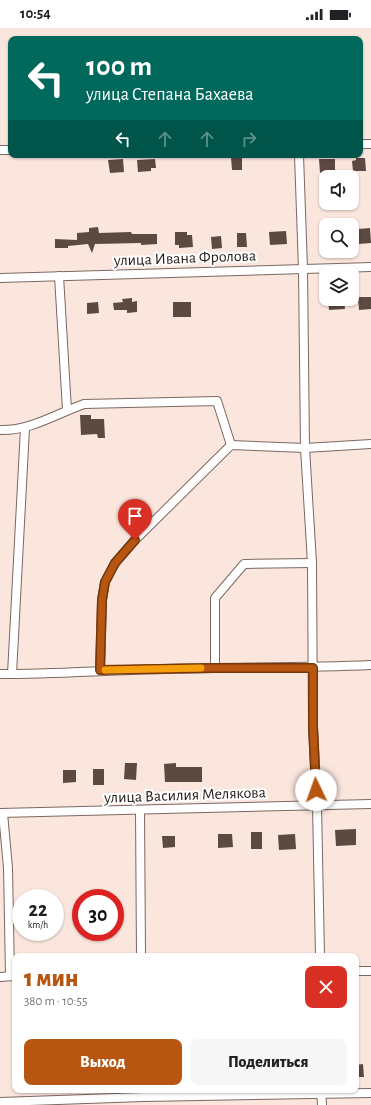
<!DOCTYPE html>
<html lang="ru">
<meta charset="utf-8">
<style>
:root{--surface:#fff;--page:#f6f6f6;--text:#202124;--muted:#757577;--accent:#b65611}
body{margin:0;font-family:"Alegreya Sans",sans-serif;background:var(--page);color:var(--text);height:100vh;display:flex;flex-direction:column;font-size:15px;white-space:nowrap}
*{box-sizing:border-box;margin:0}
p{font-size:13px;color:var(--muted)}
.icon{flex:none;width:22px;height:22px;fill:none;stroke:currentColor;stroke-width:2;stroke-linecap:round;stroke-linejoin:round}
.map{position:relative;flex:1;overflow:hidden}
.side{position:absolute;left:12px;top:925px;width:347px;height:140px;display:flex;flex-direction:column;background:var(--surface);border-radius:8px;box-shadow:0 1px 3px #0004}
.side>*{flex:none}
.hud{position:absolute;left:8px;top:8px;width:355px;height:122px;border-radius:8px;box-shadow:0 1px 3px #0004;background:#00695c;color:#fff;overflow:hidden}
.tools{position:absolute;left:319px;top:142px;display:grid;gap:8px}
.tools a{display:grid;place-items:center;width:40px;height:40px;border-radius:8px;background:var(--surface);box-shadow:0 1px 3px #0004;font-size:20px}
.speed{position:absolute;left:12px;top:861px;display:flex;gap:8px;font-size:20px;font-weight:700;text-align:center}
.speed>*{display:grid;place-content:center;width:52px;height:52px;border-radius:50%;background:var(--surface);box-shadow:0 1px 3px #0004;line-height:1}
.speed small{font-size:10px;font-weight:400}
.speed .limit{border:6px solid #d22;background:#fff;color:#111}
.pin{position:absolute;display:grid;place-items:center;width:34px;height:34px;color:#fff;margin:-41px -17px;border-radius:50% 50% 50% 0;rotate:-45deg;box-shadow:0 0 4px #0007}
.pin .icon{rotate:45deg}
.me{position:absolute;width:44px;margin:-22px;rotate:357deg;stroke-linejoin:round;filter:drop-shadow(0 0 3px #0008)}
.turn{display:flex;align-items:center;gap:14px;height:84px;padding:0 12px;font-size:18px}
.turn .icon{width:52px;height:52px;stroke-width:2.5}
.turn b{display:block;font-size:28px;line-height:34px}
.lanes{display:flex;align-items:center;height:38px;padding:0 12px;background:#0003;justify-content:center;gap:20px;direction:ltr}
.lanes .off{opacity:.35}
.round{display:grid;place-items:center;flex:none;width:42px;height:42px;border-radius:8px;background:var(--page)}
.headline{display:flex;align-items:center;justify-content:space-between;height:68px;padding:0 12px}
h1{font-size:24px;font-weight:800;line-height:30px;color:var(--accent)}
.button{display:flex;gap:8px;margin-top:auto;padding:8px 12px}
.button a{flex:1;height:46px;border-radius:8px;background:var(--accent);color:#fff;font-size:16px;font-weight:800;line-height:46px;text-align:center}
.button a+a{background:var(--page);color:var(--text)}
.status{display:flex;justify-content:space-between;align-items:center;height:28px;padding:0 20px;background:var(--surface);direction:ltr}
.status svg{height:11px;fill:currentColor}
.map>svg:first-child{display:block}
.building{fill:#5b4942}
.lines{fill:none;stroke-linecap:round;stroke-linejoin:round}
.street-casing{stroke:#7b6861;stroke-width:10}
.street{stroke:#fff;stroke-width:8}
.route-casing{stroke:#76380b;stroke-width:10}
.route{stroke:#b65611;stroke-width:7}
.slow{stroke:#f59e0b;stroke-width:7}
.labels{text-anchor:middle;dominant-baseline:central;stroke-width:4;stroke-linejoin:round;paint-order:stroke}
.street-label{font-size:16px;fill:#211a17;stroke:#fff}
</style>
<div class="status"><b>10:54</b><svg viewBox="0 0 49 12"><path d="M0 12V9h3v3zM5 12V6h3v6zM10 12V3h3v9zM15 12V0h3v12zM26 1h20v11H26zM47 4h2v5h-2z"/></svg></div>
<div class="map">
<svg width="371" height="1077" viewBox="0 0 371 1077">
<rect width="100%" height="100%" fill="#fbe6dd"/>
<!-- building -->
<g class="building">
<path d="M231,129H242V142H232Z"/>
<path d="M356,130H365L366,143H353L352,133L356,132Z"/>
<path d="M123,131L124,144L110,145L108,132Z"/>
<path d="M155,131L156,140H151V143L138,144L137,132Z"/>
<path d="M319,131H335V144L320,145Z"/>
<path d="M98,199L99,205L131,204L132,206H157V216L141,217V215L95,216L92,225L88,216L68,218V220H55V211L77,212V205L89,204V200Z"/>
<path d="M370,200L371,215L358,216V201Z"/>
<path d="M286,203L287,216L270,217L269,204Z"/>
<path d="M175,204H187V207H192L193,219L179,220V217H175Z"/>
<path d="M237,205H246L247,219H237Z"/>
<path d="M221,208L222,220L212,221L211,209Z"/>
<path d="M358,269H371V281L359,282Z"/>
<path d="M132,270V274L137,273V284L127,285V282H114L113,275L123,274L122,271Z"/>
<path d="M328,271H344L345,281L329,282Z"/>
<path d="M98,274L99,285L87,286V275Z"/>
<rect x="173" y="274" width="18" height="15"/>
<path d="M80,387H91V391H104L105,410H98L97,406L81,407Z"/>
<path d="M125,735H137L136,752L124,751Z"/>
<path d="M176,735V739H202V754H165L164,736Z"/>
<rect x="93" y="741" width="11" height="16"/>
<path d="M63,742H76V754L63,755Z"/>
<path d="M356,801V817L336,818L335,802Z"/>
<rect x="251" y="804" width="11" height="17"/>
<path d="M218,806H232L233,819L218,820Z"/>
<path d="M295,806L296,821L279,822L278,807Z"/>
<path d="M162,808H175V819L163,820Z"/>
<path d="M363,1036L364,1049H356V1037Z"/>
</g>
<g class="lines">
<defs>
<g id="street">
<path d="M360,116H371"/>
<path d="M0,122H11"/>
<path d="M299,127L303,241L305,420L312,535L313,699L317,777L320,928"/>
<path d="M59,248L67,382"/>
<path d="M0,250L371,239"/>
<path d="M0,402C30,403 56,386 84,376L217,373L231,417"/>
<path d="M215,640V570L244,536L312,535"/>
<path d="M100,642L102,572L105,554L115,535L135,512L231,417L305,420L371,416"/>
<path d="M0,646C55,646 109,642 164,641C233,639 302,640 371,637"/>
<path d="M12,646L25,400"/>
<path d="M140,782L141,928"/>
<path d="M0,785L371,776"/>
<path d="M3,785L8,840L10,948"/>
<path d="M356,943H371"/>
<path d="M0,949L15,948"/>
<path d="M321,1062L322,1077"/>
<path d="M0,1074L144,1069L371,1065"/>
</g>
</defs>
<!-- street casing -->
<use href="#street" class="street-casing"/>
<!-- street -->
<use href="#street" class="street"/>
</g>
<g class="lines">
<defs>
<path id="route" d="M135,512L115,535L105,554L102,572L100,642L214,640H313V699L316,762"/>
</defs>
<!-- route casing -->
<use href="#route" class="route-casing"/>
<!-- route -->
<use href="#route" class="route"/>
<!-- slow -->
<path class="slow" d="M105,642L201,640"/>
</g>
<g class="labels">
<!-- street labels -->
<g class="street-label">
<text transform="translate(185 230) rotate(-2)">улица Ивана Фролова</text>
<text transform="translate(185 767) rotate(-2)">улица Василия Мелякова</text>
</g>
</g>
</svg>
<div class="tools">
<a><svg class="icon" aria-label="sound" viewBox="0 0 24 24"><path d="M4 9h4l5-4v14l-5-4H4zM17 9q2 3 0 6"/></svg></a>
<a><svg class="icon" aria-label="search" viewBox="0 0 24 24"><circle cx="10" cy="10" r="6"/><path d="M15 15l6 6"/></svg></a>
<a><svg class="icon" aria-label="layers" viewBox="0 0 24 24"><path d="M12 4l9 5-9 5-9-5zM3 14l9 5 9-5"/></svg></a>
</div>
<div class="speed"><div>22<small>km/h</small></div><div class="limit">30</div></div>
<div class="pin" style="left:135px;top:512px;background:#d93025"><svg class="icon" aria-label="arrive" viewBox="0 0 24 24"><path d="M6 21V4h12l-3 4 3 4H6"/></svg></div>
<svg class="me" style="left:316px;top:762px" viewBox="-20 -20 40 40"><circle r="19" fill="#fff"/><path d="M0-13L10 11 0 6-10 11z" fill="#b65611"/></svg>
<div class="hud">
<div class="turn"><svg class="icon" aria-label="left" viewBox="0 0 24 24"><path d="M17 20v-9H6M10 6l-5 5 5 5"/></svg><div><b>100 m</b>улица Степана Бахаева</div></div>
<div class="lanes"><svg class="icon" aria-label="left" viewBox="0 0 24 24"><path d="M17 20v-9H6M10 6l-5 5 5 5"/></svg><svg class="icon off" aria-label="ahead" viewBox="0 0 24 24"><path d="M12 20V5M6 11l6-6 6 6"/></svg><svg class="icon off" aria-label="ahead" viewBox="0 0 24 24"><path d="M12 20V5M6 11l6-6 6 6"/></svg><svg class="icon off" aria-label="right" viewBox="0 0 24 24"><path d="M7 20v-9h11M14 6l5 5-5 5"/></svg></div>
</div>
<section class="side">
<div class="headline"><div><h1>1 мин</h1><p>380 m · 10:55</p></div><a class="round" style="background:#d93025;color:#fff"><svg class="icon" aria-label="close" viewBox="0 0 24 24"><path d="M6 6l12 12M18 6L6 18"/></svg></a></div>
<div class="button"><a>Выход</a><a>Поделиться</a></div>
</section>
</div>
